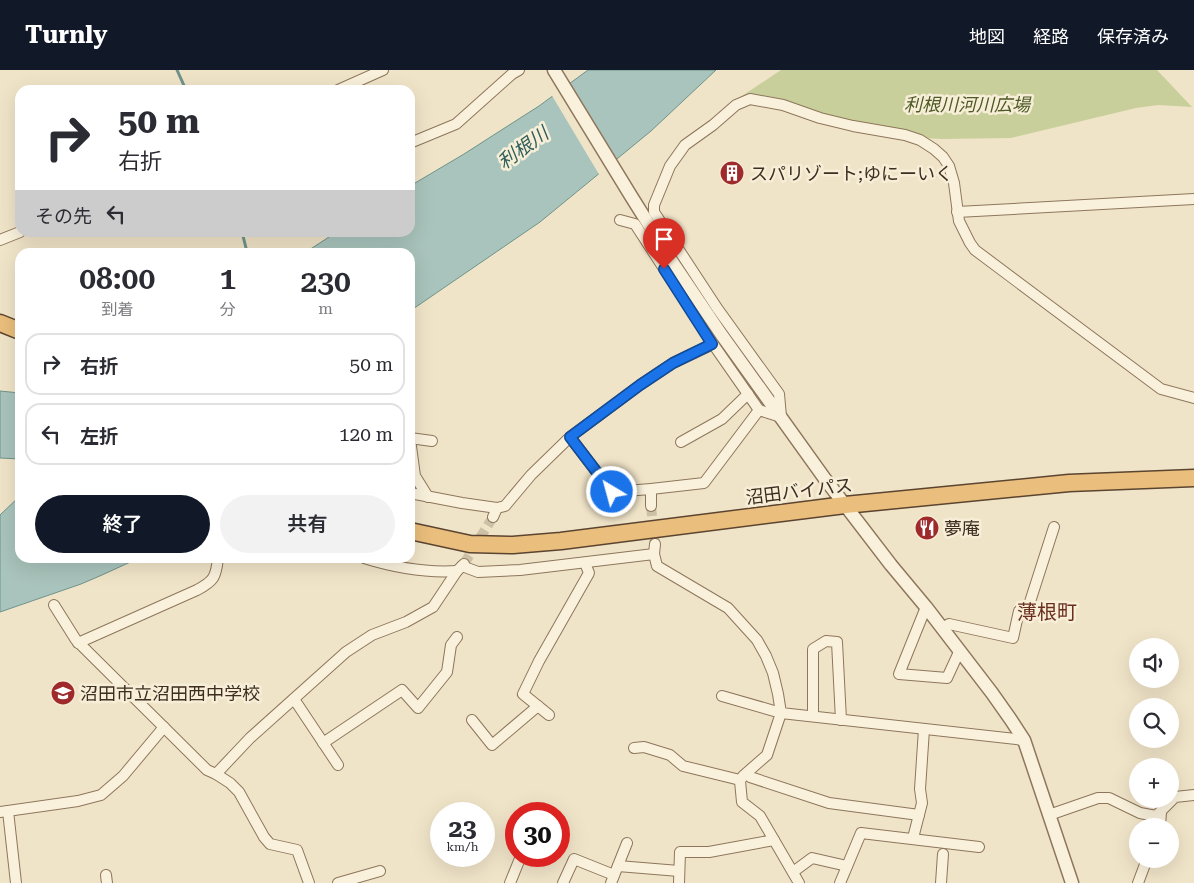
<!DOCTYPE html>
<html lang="ja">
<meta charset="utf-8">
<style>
:root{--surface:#fff;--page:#f2f2f3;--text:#2b2b33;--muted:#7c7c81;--line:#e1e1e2;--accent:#111827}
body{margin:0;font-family:"Roboto Serif","Noto Sans JP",serif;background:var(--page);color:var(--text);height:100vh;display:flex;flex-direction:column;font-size:19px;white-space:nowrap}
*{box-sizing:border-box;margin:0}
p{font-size:16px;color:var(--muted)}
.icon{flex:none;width:28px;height:28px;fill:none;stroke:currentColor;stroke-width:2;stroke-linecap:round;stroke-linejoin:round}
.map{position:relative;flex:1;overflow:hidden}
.drawer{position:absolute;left:15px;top:178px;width:400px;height:315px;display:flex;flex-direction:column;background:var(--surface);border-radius:15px;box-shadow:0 5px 20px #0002}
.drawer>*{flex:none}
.top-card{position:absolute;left:15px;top:15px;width:400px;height:152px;border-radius:15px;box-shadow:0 5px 20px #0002;background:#fff;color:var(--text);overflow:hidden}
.buttons{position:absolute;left:1129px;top:568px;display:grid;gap:10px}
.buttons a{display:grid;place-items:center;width:50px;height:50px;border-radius:50%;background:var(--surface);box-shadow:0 5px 20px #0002;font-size:25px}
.speed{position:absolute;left:430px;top:732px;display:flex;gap:10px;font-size:25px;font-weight:700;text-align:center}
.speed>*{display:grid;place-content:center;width:65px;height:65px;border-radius:50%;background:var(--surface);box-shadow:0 5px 20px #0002;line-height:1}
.speed small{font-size:12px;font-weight:400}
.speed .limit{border:8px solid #d22;background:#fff;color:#111}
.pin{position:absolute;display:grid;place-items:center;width:42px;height:42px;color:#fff;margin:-51px -21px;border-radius:50% 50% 50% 0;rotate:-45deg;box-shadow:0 0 5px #0007}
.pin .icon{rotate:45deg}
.me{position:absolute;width:55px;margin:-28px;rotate:323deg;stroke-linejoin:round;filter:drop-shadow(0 0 4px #0008)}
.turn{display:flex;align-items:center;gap:18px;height:105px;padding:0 20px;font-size:22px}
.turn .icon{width:65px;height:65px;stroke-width:2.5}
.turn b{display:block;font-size:35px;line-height:42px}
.then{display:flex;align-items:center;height:48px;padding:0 20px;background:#0003;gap:10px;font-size:19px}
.eta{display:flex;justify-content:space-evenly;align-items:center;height:85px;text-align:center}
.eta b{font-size:30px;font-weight:600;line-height:35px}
.action{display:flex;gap:10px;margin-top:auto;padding:10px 20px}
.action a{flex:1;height:58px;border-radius:30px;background:var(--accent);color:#fff;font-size:20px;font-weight:600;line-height:58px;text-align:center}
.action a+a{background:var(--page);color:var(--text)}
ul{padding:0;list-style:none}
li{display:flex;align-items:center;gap:15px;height:62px;margin:0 10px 8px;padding:0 10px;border:2px solid var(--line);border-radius:15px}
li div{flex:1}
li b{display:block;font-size:19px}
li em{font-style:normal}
header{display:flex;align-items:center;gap:30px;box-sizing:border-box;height:70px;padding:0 25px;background:var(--accent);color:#fff}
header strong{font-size:24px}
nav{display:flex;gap:28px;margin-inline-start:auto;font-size:18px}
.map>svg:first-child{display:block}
.green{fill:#c9cf9b}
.water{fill:#a9c4bc;stroke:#6f938a}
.pier{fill:#f0e4c8}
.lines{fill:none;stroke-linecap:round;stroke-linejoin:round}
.stream{stroke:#6f938a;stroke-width:3}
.minor-tunnel{stroke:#ccc0a6;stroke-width:10;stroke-dasharray:10 5;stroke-linecap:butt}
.minor-casing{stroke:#8d765c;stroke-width:12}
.tertiary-casing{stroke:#8d765c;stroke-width:15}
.trunk-casing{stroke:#5b4430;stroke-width:19}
.minor{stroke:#faf1dc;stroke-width:10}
.tertiary{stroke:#faf1dc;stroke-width:12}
.trunk{stroke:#eabe7c;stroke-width:16}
.route-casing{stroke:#114b97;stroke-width:12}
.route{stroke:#1a73e8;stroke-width:9}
.labels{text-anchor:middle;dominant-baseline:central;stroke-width:5;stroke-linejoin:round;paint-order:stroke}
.park-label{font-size:18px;font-style:italic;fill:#4d5a26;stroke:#f7eed8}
.poi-label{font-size:18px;fill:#3d2e20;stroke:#f7eed8;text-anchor:start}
.street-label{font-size:18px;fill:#3d2e20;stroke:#f7eed8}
.water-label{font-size:19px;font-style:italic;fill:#2f5d5a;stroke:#f7eed8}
.quarter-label{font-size:20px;fill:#6b2e1e;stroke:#f7eed8}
</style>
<header>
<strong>Turnly</strong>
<nav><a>地図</a><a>経路</a><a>保存済み</a></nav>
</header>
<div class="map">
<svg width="1194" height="813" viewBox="0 0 1194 813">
<rect width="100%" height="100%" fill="#f0e4c8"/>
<!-- green -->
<path class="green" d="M781,0H1157L1192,37L1158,35L1136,38L1011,68L942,69L922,68L828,48L785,33L742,26Z"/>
<!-- water -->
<g class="water">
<path d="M588,0H716L651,61L540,152L410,241V182H306L335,163L410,162V116L464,84L539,36Z"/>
<path d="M0,321L20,323V389L0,388Z"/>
<path d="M20,426V488H139L102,505L81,514L0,542V445Z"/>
</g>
<!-- pier -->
<path class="pier" d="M568,12L617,92L600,106L551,24Z"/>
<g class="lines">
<!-- stream -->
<g class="stream">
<path d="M177,0L186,20"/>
<path d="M242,162L247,182"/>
</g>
<!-- minor-tunnel -->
<g class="minor-tunnel">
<path d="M651,436L655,474"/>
<path d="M464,494L493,447"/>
</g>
<defs>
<g id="minor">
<path d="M338,20L383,0"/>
<path d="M410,73L456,54L512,4L519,0"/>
<path d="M957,142L1194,129"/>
<path d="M620,150L635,154L713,274"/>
<path d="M0,170L20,162"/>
<path d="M570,367L612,422L651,419L704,413L759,340"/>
<path d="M410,368L432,371"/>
<path d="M410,369L415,406L428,427"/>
<path d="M681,372L722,349L748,324"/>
<path d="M651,419V436"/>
<path d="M410,423L462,433L497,438"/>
<path d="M493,447L497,438L505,436L531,405L570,367L640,315L673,293L713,274L759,340L781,347L779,324L717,238L654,142V135L670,96L685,75L713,55L736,35L750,29L783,35L820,48L853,56L905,65L920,70L934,79L943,87L949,96L954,113L959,151L970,173L975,180L1161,319L1194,328"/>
<path d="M655,474L654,484L657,496L728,538L757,570L766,586L773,603L778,624L781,643L1024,670"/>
<path d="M364,488C393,497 427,503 457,501"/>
<path d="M462,496L478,502L520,500L654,484"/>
<path d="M54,535L76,570L207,700L216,704L230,713L239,722L264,767L270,774L297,780L309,813"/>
<path d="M926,537L899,604L947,608L959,582"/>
<path d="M942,558L949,554L1013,568L1019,541L1029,535L1054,457"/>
<path d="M78,573L197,520C214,511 216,507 218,488"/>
<path d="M722,626L781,643L767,685L743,706L740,711L742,732L760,746L799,813"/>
<path d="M294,629L338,695"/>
<path d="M549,645L523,624L539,591L589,503L585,493"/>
<path d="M813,646V579L826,571L837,572L841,650"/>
<path d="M472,650L492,675L538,636"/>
<path d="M323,673L402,620L418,638L447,602L451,575L457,567"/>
<path d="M634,678L644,677L670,685L683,696L740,710"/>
<path d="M747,703L750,707L829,733L919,745"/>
<path d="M216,704L250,668L346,582L372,565L406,552L433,537L457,501L464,494"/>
<path d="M8,741L16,813"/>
<path d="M0,742L78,731L101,725L123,706L164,657"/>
<path d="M1049,745L1098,728H1109L1140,743L1156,746L1175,727L1194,725"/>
<path d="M1160,756L1161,742"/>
<path d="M913,768L922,733L920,719L924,659"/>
<path d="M618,796L679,801"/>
<path d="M793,802L812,788L847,796"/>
<path d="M106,805L107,813"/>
<path d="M338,813L380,801"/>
<path d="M510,813L521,786"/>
<path d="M563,813L574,789L614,805"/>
<path d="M611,813L627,773"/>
<path d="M679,813L680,782H709L774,770"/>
<path d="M840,813L861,763L979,777"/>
<path d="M941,813L943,784"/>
<path d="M1138,813L1147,789"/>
</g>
<path id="tertiary" d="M554,0L631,126L673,193L721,264L825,409L891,495L926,537L992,623L1011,650L1024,670L1072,813"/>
<g id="trunk">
<path d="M0,253L20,261"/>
<path d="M410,461L470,474L513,475L561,471L845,435L1069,413L1194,408"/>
</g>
</defs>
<!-- minor casing -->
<use href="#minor" class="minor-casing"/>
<!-- tertiary casing -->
<use href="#tertiary" class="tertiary-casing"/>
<!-- trunk casing -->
<use href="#trunk" class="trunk-casing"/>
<!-- minor -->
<use href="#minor" class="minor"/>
<!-- tertiary -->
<use href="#tertiary" class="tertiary"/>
<!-- trunk -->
<use href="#trunk" class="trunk"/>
</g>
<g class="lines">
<defs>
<path id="route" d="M612,422L570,367L640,315L673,293L712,274L664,199"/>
</defs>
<!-- route casing -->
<use href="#route" class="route-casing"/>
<!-- route -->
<use href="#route" class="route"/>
</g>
<!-- icons -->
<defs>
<symbol id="building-disc" viewBox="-11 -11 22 22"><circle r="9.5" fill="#9e2a2b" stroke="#f7eed8"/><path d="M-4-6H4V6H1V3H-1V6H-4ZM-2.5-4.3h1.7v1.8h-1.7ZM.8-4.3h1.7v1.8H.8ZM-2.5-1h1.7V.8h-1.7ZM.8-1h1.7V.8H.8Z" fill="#fff"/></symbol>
<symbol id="restaurant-disc" viewBox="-11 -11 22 22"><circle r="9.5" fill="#9e2a2b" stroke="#f7eed8"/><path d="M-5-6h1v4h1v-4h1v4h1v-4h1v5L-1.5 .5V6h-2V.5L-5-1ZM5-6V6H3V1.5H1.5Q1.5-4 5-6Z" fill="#fff"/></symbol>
<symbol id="school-disc" viewBox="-11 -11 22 22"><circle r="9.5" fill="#9e2a2b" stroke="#f7eed8"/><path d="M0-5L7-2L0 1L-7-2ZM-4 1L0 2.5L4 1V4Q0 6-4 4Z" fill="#fff"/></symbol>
</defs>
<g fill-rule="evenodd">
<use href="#building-disc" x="718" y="89" width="28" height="28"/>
<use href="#restaurant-disc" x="913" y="444" width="28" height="28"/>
<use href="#school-disc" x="49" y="609" width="28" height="28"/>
</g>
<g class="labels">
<!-- park labels -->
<g class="park-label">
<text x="967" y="34">利根川河川広場</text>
</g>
<!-- poi labels -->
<g class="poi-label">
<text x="750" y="103">スパリゾート;ゆにーいく</text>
<text x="944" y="458">夢庵</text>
<text x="80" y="623">沼田市立沼田西中学校</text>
</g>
<!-- street labels -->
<g class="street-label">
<text transform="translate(799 421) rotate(-7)">沼田バイパス</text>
</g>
<!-- water labels -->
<g class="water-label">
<text transform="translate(523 78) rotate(-36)">利根川</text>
</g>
<!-- quarter labels -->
<g class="quarter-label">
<text x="1047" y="542">薄根町</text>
</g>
</g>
</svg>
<div class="buttons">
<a><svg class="icon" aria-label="sound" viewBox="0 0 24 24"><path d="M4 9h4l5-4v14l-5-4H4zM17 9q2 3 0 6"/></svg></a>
<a><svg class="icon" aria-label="search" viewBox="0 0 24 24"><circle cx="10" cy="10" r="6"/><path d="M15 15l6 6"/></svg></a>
<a>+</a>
<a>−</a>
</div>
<div class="speed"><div>23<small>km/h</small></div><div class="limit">30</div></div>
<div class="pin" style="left:664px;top:199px;background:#d93025"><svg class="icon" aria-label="arrive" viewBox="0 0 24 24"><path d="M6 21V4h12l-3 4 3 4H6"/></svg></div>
<svg class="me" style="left:612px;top:422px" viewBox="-20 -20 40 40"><circle r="17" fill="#1a73e8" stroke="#fff" stroke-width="3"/><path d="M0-11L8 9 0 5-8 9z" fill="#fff"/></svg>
<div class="top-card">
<div class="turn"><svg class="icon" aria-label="right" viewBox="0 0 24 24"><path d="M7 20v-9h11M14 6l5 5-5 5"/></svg><div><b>50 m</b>右折</div></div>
<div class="then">その先<svg class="icon" aria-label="left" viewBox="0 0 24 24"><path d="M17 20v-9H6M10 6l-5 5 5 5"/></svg></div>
</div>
<section class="drawer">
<div class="eta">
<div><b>08:00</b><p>到着</p></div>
<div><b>1</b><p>分</p></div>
<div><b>230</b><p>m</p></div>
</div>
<ul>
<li><svg class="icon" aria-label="right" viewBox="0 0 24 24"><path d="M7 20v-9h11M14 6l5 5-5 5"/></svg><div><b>右折</b></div><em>50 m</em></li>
<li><svg class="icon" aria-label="left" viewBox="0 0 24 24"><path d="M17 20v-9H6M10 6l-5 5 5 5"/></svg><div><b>左折</b></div><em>120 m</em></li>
</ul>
<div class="action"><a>終了</a><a>共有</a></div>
</section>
</div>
